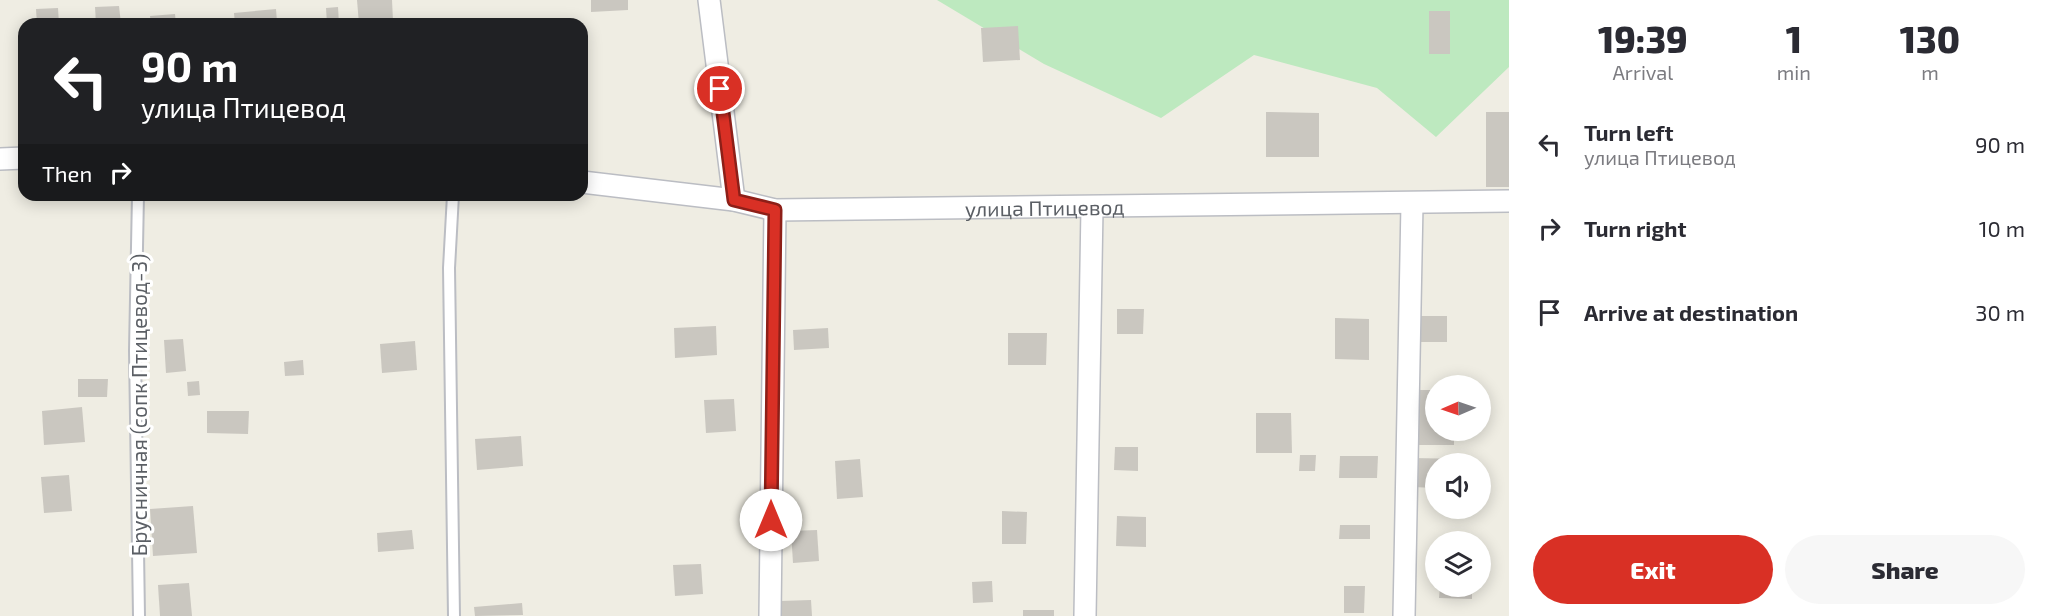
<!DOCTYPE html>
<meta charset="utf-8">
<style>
:root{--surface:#fff;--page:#f7f7f7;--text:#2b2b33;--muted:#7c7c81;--accent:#d93025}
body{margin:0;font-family:"Exo 2",sans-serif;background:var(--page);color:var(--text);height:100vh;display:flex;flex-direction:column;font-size:22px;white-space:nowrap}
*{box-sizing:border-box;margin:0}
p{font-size:20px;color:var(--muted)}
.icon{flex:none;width:33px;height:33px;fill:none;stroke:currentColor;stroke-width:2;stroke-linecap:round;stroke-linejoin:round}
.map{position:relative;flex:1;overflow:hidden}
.sheet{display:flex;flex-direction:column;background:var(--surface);width:540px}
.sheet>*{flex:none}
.guide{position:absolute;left:18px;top:18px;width:570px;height:183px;border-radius:18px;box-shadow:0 3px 15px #0003;background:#202124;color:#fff;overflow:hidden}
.needle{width:39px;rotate:268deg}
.tools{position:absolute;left:1425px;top:375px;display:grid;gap:12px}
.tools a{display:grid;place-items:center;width:66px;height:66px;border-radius:50%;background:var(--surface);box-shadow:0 3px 15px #0003;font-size:30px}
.pin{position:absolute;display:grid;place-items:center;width:51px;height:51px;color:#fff;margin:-26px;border:3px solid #fff;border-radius:50%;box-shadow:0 2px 6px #0007}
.me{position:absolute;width:66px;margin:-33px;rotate:0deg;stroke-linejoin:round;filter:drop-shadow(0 0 4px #0008)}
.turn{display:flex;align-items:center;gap:21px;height:126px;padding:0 24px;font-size:27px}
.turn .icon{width:78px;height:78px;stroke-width:2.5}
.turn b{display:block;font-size:42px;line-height:51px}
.then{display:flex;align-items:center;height:57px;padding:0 24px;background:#0003;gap:12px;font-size:22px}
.eta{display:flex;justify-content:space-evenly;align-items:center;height:102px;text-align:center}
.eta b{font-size:36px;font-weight:800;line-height:42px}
.cta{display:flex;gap:12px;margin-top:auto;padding:12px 24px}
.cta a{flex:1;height:69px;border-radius:36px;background:var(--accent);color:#fff;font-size:24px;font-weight:800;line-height:69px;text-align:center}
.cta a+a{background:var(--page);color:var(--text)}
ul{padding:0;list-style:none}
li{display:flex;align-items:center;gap:18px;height:84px;padding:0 24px}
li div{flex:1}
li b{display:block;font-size:22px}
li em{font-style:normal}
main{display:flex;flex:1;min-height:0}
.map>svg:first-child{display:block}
.green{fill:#bde9bf}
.building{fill:#cac7c0}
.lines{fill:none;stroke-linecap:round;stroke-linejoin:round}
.lane-casing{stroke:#bbbdc3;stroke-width:14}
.street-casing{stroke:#bbbdc3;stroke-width:24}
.lane{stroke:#fff;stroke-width:10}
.street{stroke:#fff;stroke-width:21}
.route-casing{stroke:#8d1f18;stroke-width:15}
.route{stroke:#d93025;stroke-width:10}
.labels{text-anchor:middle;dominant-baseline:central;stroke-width:6;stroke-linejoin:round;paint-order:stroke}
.street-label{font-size:21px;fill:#5b5f65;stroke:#fff}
</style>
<main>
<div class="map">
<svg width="1509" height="616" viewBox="0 0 1509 616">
<rect width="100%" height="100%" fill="#efede3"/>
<!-- green -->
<path class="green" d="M937,0H1509V67L1436,137L1377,88L1254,55L1161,118L1044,64Z"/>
<!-- building -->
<g class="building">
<path d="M357,0H392L393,21L359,24Z"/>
<path d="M591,0H628V10L591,12Z"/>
<path d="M119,6L121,24H96L95,7Z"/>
<path d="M338,7L339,24H327L326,8Z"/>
<path d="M58,8L59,24H37L36,9Z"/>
<path d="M276,9L277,22L235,24L234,13Z"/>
<rect x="1429" y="11" width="21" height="43"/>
<path d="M175,14L176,24H151L150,16Z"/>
<path d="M1018,26L1020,60L983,62L981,28Z"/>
<path d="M1266,112L1319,113V157H1266Z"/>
<rect x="1486" y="112" width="23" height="75"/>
<path d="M1117,309H1144L1143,334H1117Z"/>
<path d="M1418,316H1447V342H1417Z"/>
<path d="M1335,318L1369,319V360L1335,359Z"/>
<path d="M716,326L717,355L675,358L674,328Z"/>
<path d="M828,328L829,348L794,350L793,330Z"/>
<path d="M1008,333H1047L1046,365H1008Z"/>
<path d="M183,339L186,371L166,373L164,340Z"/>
<path d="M415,341L417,370L382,373L380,344Z"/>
<path d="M303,360L304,375L285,376L284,362Z"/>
<path d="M78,379H108L107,397H78Z"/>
<path d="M199,381L200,395L188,396L187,382Z"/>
<path d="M1419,390H1436V430H1454V445H1419Z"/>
<path d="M734,399L736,431L706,433L704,400Z"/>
<path d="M82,407L85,442L44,445L42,411Z"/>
<path d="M207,411H249L248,434L207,433Z"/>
<path d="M1256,413H1291L1292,453H1256Z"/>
<path d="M521,436L523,466L477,470L475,439Z"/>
<path d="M1115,447H1138V471L1114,470Z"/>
<path d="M1300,455H1316L1315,471H1299Z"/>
<path d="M1340,456H1378L1377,478H1339Z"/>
<path d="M1413,458L1465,459V464H1436V488L1413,487Z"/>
<path d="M860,459L863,497L837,499L835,461Z"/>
<path d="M69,475L72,511L44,513L41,477Z"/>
<path d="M193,506L197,553L153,556L150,509Z"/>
<path d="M1002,511L1027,512L1026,544H1002Z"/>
<path d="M1117,516L1146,517V547L1116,546Z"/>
<path d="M1340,525H1370V539H1339Z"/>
<path d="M412,530L414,549L378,552L377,533Z"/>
<path d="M817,530L819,561L793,563L791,531Z"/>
<path d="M701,564L703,594L675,596L673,565Z"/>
<path d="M992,581L993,602L973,603L972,582Z"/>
<path d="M189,583L192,616H160L158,585Z"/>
<path d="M1344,586H1365L1364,613H1344Z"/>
<path d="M1440,586H1472V599L1439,598Z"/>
<path d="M811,600L812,616H781L780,601Z"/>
<path d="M522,603L523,615L475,616L474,607Z"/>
<rect x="1023" y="610" width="31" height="6"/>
</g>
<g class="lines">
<defs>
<g id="lane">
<path d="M138,195L135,351L139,616"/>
<path d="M453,195L449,268L454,616"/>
</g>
<g id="street">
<path d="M709,0L734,200"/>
<path d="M0,159L24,158"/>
<path id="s1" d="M582,182L734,200L775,210L1509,201"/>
<path d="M770,616L775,210"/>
<path d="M1085,616L1092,208"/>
<path d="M1404,616L1412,204"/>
</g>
</defs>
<!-- lane casing -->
<use href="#lane" class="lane-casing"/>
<!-- street casing -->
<use href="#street" class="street-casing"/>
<!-- lane -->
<use href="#lane" class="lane"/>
<!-- street -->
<use href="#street" class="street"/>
</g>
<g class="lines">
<defs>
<path id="route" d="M720,89L734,200L775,210L771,520"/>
</defs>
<!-- route casing -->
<use href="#route" class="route-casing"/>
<!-- route -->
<use href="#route" class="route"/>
</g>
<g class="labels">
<!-- street labels -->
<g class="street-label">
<text stroke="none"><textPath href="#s1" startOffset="465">улица Птицевод</textPath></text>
<text transform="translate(138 405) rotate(-90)">Брусничная (сопк Птицевод-3)</text>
</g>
</g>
</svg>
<div class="tools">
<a><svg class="needle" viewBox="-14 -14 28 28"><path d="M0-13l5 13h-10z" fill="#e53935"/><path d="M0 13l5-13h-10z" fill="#7c7c81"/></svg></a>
<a><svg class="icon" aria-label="sound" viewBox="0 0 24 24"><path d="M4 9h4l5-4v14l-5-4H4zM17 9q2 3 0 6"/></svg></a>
<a><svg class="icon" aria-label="layers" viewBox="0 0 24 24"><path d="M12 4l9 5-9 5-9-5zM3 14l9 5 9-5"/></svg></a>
</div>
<div class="pin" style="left:720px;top:89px;background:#d93025"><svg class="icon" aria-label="arrive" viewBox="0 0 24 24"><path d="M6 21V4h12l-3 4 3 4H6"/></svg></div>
<svg class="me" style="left:771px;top:520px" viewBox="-20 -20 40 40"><circle r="19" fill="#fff"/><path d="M0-13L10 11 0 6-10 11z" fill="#d93025"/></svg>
<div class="guide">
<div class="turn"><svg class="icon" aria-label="left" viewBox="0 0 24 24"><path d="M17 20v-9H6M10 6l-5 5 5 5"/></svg><div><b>90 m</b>улица Птицевод</div></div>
<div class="then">Then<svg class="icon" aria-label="right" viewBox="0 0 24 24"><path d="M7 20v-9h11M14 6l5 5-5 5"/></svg></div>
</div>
</div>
<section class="sheet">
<div class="eta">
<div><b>19:39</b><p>Arrival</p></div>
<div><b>1</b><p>min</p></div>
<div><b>130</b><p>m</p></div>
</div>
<ul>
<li><svg class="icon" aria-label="left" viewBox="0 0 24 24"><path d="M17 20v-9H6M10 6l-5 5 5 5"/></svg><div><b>Turn left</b><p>улица Птицевод</p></div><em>90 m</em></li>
<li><svg class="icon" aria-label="right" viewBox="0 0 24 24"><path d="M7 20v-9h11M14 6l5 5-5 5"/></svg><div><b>Turn right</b></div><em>10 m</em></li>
<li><svg class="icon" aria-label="arrive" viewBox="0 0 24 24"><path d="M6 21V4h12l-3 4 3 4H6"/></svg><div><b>Arrive at destination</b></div><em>30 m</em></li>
</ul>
<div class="cta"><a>Exit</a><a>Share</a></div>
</section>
</main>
